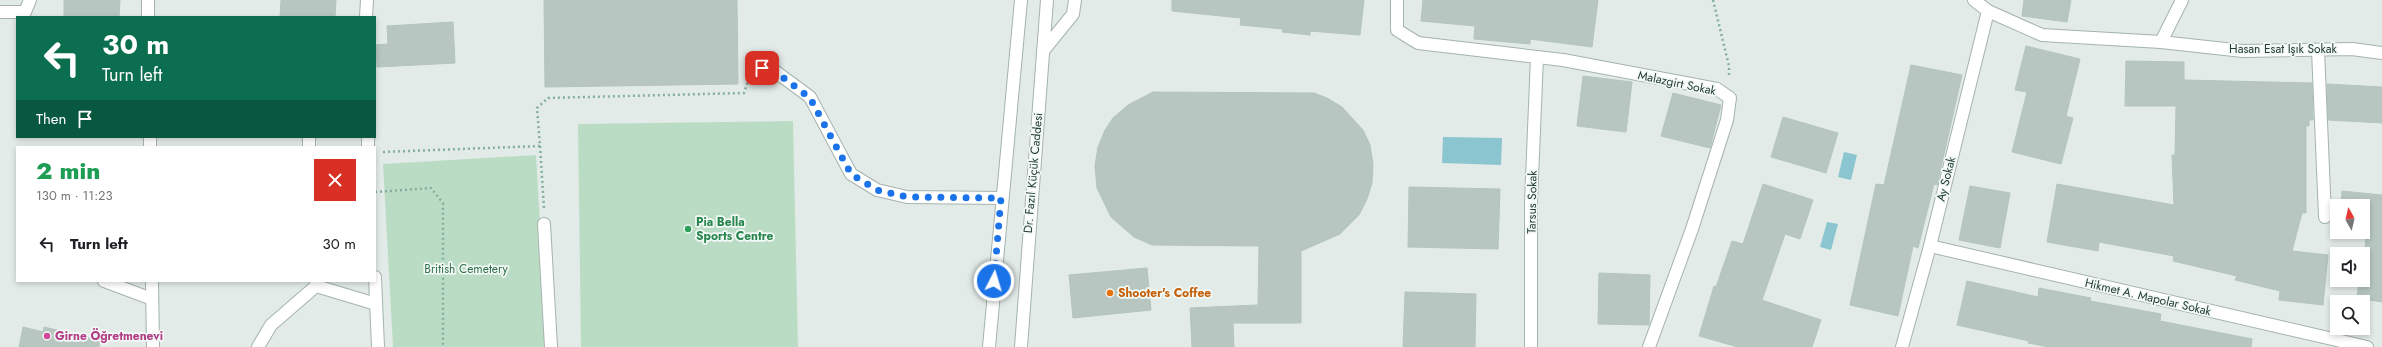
<!DOCTYPE html>
<meta charset="utf-8">
<style>
:root{--surface:#fff;--page:#f2f2f2;--text:#202124;--muted:#757577}
body{margin:0;font-family:Jost,sans-serif;background:var(--page);color:var(--text);height:100vh;display:flex;flex-direction:column;font-size:15px;white-space:nowrap}
*{box-sizing:border-box;margin:0}
p{font-size:13px;color:var(--muted)}
.icon{flex:none;width:22px;height:22px;fill:none;stroke:currentColor;stroke-width:2;stroke-linecap:round;stroke-linejoin:round}
.map{position:relative;flex:1;overflow:hidden}
.side{position:absolute;left:16px;top:146px;width:360px;height:136px;display:flex;flex-direction:column;background:var(--surface);border-radius:0px;box-shadow:0 2px 6px #0003}
.side>*{flex:none}
.top-card{position:absolute;left:16px;top:16px;width:360px;height:122px;border-radius:0px;box-shadow:0 2px 6px #0003;background:#0b6e4f;color:#fff;overflow:hidden}
.needle{width:26px;rotate:352deg}
.buttons{position:absolute;left:2330px;top:199px;display:grid;gap:8px}
.buttons a{display:grid;place-items:center;width:40px;height:40px;border-radius:0px;background:var(--surface);box-shadow:0 2px 6px #0003;font-size:20px}
.pin{position:absolute;display:grid;place-items:center;width:34px;height:34px;color:#fff;margin:-17px;border-radius:8px;box-shadow:0 2px 6px #0006}
.me{position:absolute;width:44px;margin:-22px;rotate:5deg;stroke-linejoin:round;filter:drop-shadow(0 0 3px #0008)}
.turn{display:flex;align-items:center;gap:14px;height:84px;padding:0 20px;font-size:18px}
.turn .icon{width:52px;height:52px;stroke-width:2.5}
.turn b{display:block;font-size:28px;line-height:34px}
.then{display:flex;align-items:center;height:38px;padding:0 20px;background:#0003;gap:8px;font-size:15px}
.round{display:grid;place-items:center;flex:none;width:42px;height:42px;border-radius:0px;background:var(--page)}
.headline{display:flex;align-items:center;justify-content:space-between;height:68px;padding:0 20px}
h1{font-size:24px;font-weight:800;line-height:30px;color:#1e9e55}
ul{padding:0;list-style:none}
li{display:flex;align-items:center;gap:12px;height:60px;padding:0 20px}
li div{flex:1}
li b{display:block;font-size:15px}
li em{font-style:normal}
.map>svg:first-child{display:block}
.green{fill:#bbdcc4}
.water{fill:#8bc5cf}
.building{fill:#b7c6c0;stroke:#b4c5be}
.lines{fill:none;stroke-linecap:round;stroke-linejoin:round}
.minor-casing{stroke:#a5b3ae;stroke-width:14}
.path{stroke:#83aea0;stroke-width:2.5;stroke-dasharray:2 3;stroke-linecap:butt}
.minor{stroke:#fff;stroke-width:12}
.route{stroke:#1a73e8;stroke-width:7;stroke-dasharray:0 12.6}
.leisure-dot{fill:#2e9e5b;stroke:#f2f8f5;stroke-width:1.5}
.food-dot{fill:#e8710a;stroke:#f2f8f5;stroke-width:1.5}
.hotel-dot{fill:#d1479c;stroke:#f2f8f5;stroke-width:1.5}
.labels{text-anchor:middle;dominant-baseline:central;stroke-width:3.5;stroke-linejoin:round;paint-order:stroke}
.street-label{font-size:12px;fill:#223c35;stroke:#f2f8f5}
.leisure-label{font-size:12px;font-weight:bold;fill:#27864d;stroke:#f2f8f5;text-anchor:start}
.park-label{font-size:12px;fill:#2e7147;stroke:#f2f8f5}
.food-label{font-size:12px;font-weight:bold;fill:#c56008;stroke:#f2f8f5;text-anchor:start}
.hotel-label{font-size:12px;font-weight:bold;fill:#b23c85;stroke:#f2f8f5;text-anchor:start}
</style>
<div class="map">
<svg width="2382" height="347" viewBox="0 0 2382 347">
<rect width="100%" height="100%" fill="#e2ebe7"/>
<!-- green -->
<g class="green">
<path d="M793,121L798,347H581L578,124Z"/>
<path d="M536,155L547,347H393L383,164Z"/>
</g>
<!-- water -->
<g class="water">
<path d="M1443,137L1502,138L1501,165L1442,163Z"/>
<path d="M1844,152L1857,155L1851,180L1838,177Z"/>
<path d="M1827,222L1838,224L1831,250L1820,247Z"/>
</g>
<!-- building -->
<g class="building">
<path d="M64,0H120L119,17H64Z"/>
<path d="M281,0H336L335,17H280Z"/>
<path d="M544,0H737L738,84L545,87Z"/>
<path d="M1172,0H1364L1360,35L1310,31V35L1282,32L1283,29L1240,25L1241,18L1172,11Z"/>
<path d="M1423,0H1598L1592,47L1530,39V44L1474,39L1475,26L1421,21Z"/>
<path d="M2024,0H2071L2067,22L2022,16Z"/>
<path d="M453,22L455,63L377,67L376,45L388,44L387,26Z"/>
<path d="M2026,46L2080,59L2066,116L2073,118L2061,164L2012,152L2027,92L2015,90Z"/>
<path d="M2126,61L2184,62V80L2312,83L2313,120H2309V126H2306V213H2302L2292,251L2328,255L2323,305L2279,300L2280,291L2235,280L2237,276L2173,261L2174,256L2099,242L2098,251L2047,242L2057,184L2174,205L2172,155H2175L2176,106H2125Z"/>
<path d="M1911,65L1962,75L1937,185L1934,184L1918,248L1913,246L1898,316L1850,305L1876,184L1884,185Z"/>
<path d="M1583,76L1632,82L1626,132L1577,126Z"/>
<path d="M2327,84L2382,87V123L2328,120Z"/>
<path d="M1153,92L1314,93L1327,98L1342,107L1363,130L1370,145L1373,164L1372,183L1367,199L1359,215L1340,234L1301,251V323H1233L1234,347H1192L1190,308L1258,305L1259,246L1152,245L1134,237L1111,217L1097,188L1095,166L1098,147L1105,130L1113,118L1128,105Z"/>
<path d="M1673,93L1721,105L1710,148L1661,136Z"/>
<path d="M1783,117L1838,133L1826,173L1771,157Z"/>
<path d="M1763,184L1813,200L1800,239L1785,234L1762,300L1821,320L1812,347H1738L1699,336L1714,286L1716,287L1732,241L1743,244Z"/>
<path d="M1970,186L2010,193L2000,248L1959,240Z"/>
<path d="M1409,187L1500,189L1498,249L1408,247Z"/>
<path d="M2342,191L2382,195V302L2357,298L2359,280H2363L2366,236L2338,234L2363,232V206H2341Z"/>
<path d="M1147,268L1151,310L1073,318L1069,275Z"/>
<path d="M1599,273L1650,275L1649,325L1598,324Z"/>
<path d="M1967,281L2038,297L2039,288L2091,298L2090,301L2161,314L2160,321L2252,339L2251,347H2049L2028,343L2029,341L1957,325Z"/>
<path d="M1405,292L1476,294L1475,347H1403Z"/>
<path d="M23,327L43,332L44,327L100,340L99,347H19Z"/>
</g>
<g class="lines">
<defs>
<g id="minor">
<path d="M1397,0V30L1418,43L1563,60L1717,89L1730,98L1727,120L1692,229L1649,347"/>
<path d="M1974,0L1988,11L2042,35L2161,42L2243,51L2352,49L2382,53"/>
<path d="M0,12H25L30,0"/>
<path d="M148,17V0"/>
<path d="M366,17L367,0"/>
<path d="M2161,42L2182,0"/>
<path d="M2318,50L2325,217"/>
<path d="M1043,51L1073,14L1075,0"/>
<path d="M752,66L772,69L810,97L851,174L877,190L907,197L1001,198"/>
<path d="M150,137V147"/>
<path d="M309,137V147"/>
<path d="M368,137V147"/>
<path d="M544,224L551,347"/>
<path d="M1930,246L2367,347"/>
<path d="M375,277L378,347"/>
<path d="M104,281L152,299"/>
<path d="M152,281L153,347"/>
<path d="M316,281V286L376,304"/>
<path d="M258,347L271,325L316,286"/>
<path d="M989,347L1021,0"/>
<path d="M1021,347L1047,0"/>
<path d="M1531,347V202L1537,57"/>
<path d="M1902,347L1930,246L1988,11"/>
</g>
</defs>
<!-- minor casing -->
<use href="#minor" class="minor-casing"/>
<!-- path -->
<g class="path">
<path d="M1713,0L1729,66V77"/>
<path d="M540,146L544,208"/>
<path d="M383,152L540,146L537,108L548,98L744,93L748,81"/>
<path d="M375,192L431,188L443,203V347"/>
</g>
<!-- minor -->
<use href="#minor" class="minor"/>
</g>
<g class="lines">
<!-- route -->
<path class="route" d="M762,68L772,69L810,98L851,174L877,190L907,197L1001,198L994,281"/>
</g>
<!-- markers -->
<circle class="leisure-dot" cx="688" cy="229" r="4"/>
<circle class="food-dot" cx="1110" cy="293" r="4"/>
<circle class="hotel-dot" cx="47" cy="336" r="4"/>
<g class="labels">
<!-- street labels -->
<g class="street-label">
<text x="2283" y="49">Hasan Esat Işık Sokak</text>
<text transform="translate(1677 83) rotate(12)">Malazgirt Sokak</text>
<text transform="translate(1033 173) rotate(-85)">Dr. Fazıl Küçük Caddesi</text>
<text transform="translate(1946 179) rotate(-76)">Ay Sokak</text>
<text transform="translate(1532 202) rotate(-89)">Tarsus Sokak</text>
<text transform="translate(2148 297) rotate(13)">Hikmet A. Mapolar Sokak</text>
</g>
<!-- leisure labels -->
<g class="leisure-label">
<text x="696" y="222">Pia Bella<tspan x="696" dy="14">Sports Centre</tspan></text>
</g>
<!-- park labels -->
<g class="park-label">
<text x="466" y="269">British Cemetery</text>
</g>
<!-- food labels -->
<g class="food-label">
<text x="1118" y="293">Shooter's Coffee</text>
</g>
<!-- hotel labels -->
<g class="hotel-label">
<text x="55" y="336">Girne Öğretmenevi</text>
</g>
</g>
</svg>
<div class="buttons">
<a><svg class="needle" viewBox="-14 -14 28 28"><path d="M0-13l5 13h-10z" fill="#e53935"/><path d="M0 13l5-13h-10z" fill="#757577"/></svg></a>
<a><svg class="icon" aria-label="sound" viewBox="0 0 24 24"><path d="M4 9h4l5-4v14l-5-4H4zM17 9q2 3 0 6"/></svg></a>
<a><svg class="icon" aria-label="search" viewBox="0 0 24 24"><circle cx="10" cy="10" r="6"/><path d="M15 15l6 6"/></svg></a>
</div>
<div class="pin" style="left:762px;top:68px;background:#d93025"><svg class="icon" aria-label="arrive" viewBox="0 0 24 24"><path d="M6 21V4h12l-3 4 3 4H6"/></svg></div>
<svg class="me" style="left:994px;top:281px" viewBox="-20 -20 40 40"><circle r="17" fill="#1a73e8" stroke="#fff" stroke-width="3"/><path d="M0-11L8 9 0 5-8 9z" fill="#fff"/></svg>
<div class="top-card">
<div class="turn"><svg class="icon" aria-label="left" viewBox="0 0 24 24"><path d="M17 20v-9H6M10 6l-5 5 5 5"/></svg><div><b>30 m</b>Turn left</div></div>
<div class="then">Then<svg class="icon" aria-label="arrive" viewBox="0 0 24 24"><path d="M6 21V4h12l-3 4 3 4H6"/></svg></div>
</div>
<section class="side">
<div class="headline"><div><h1>2 min</h1><p>130 m · 11:23</p></div><a class="round" style="background:#d93025;color:#fff"><svg class="icon" aria-label="close" viewBox="0 0 24 24"><path d="M6 6l12 12M18 6L6 18"/></svg></a></div>
<ul>
<li><svg class="icon" aria-label="left" viewBox="0 0 24 24"><path d="M17 20v-9H6M10 6l-5 5 5 5"/></svg><div><b>Turn left</b></div><em>30 m</em></li>
</ul>
</section>
</div>
